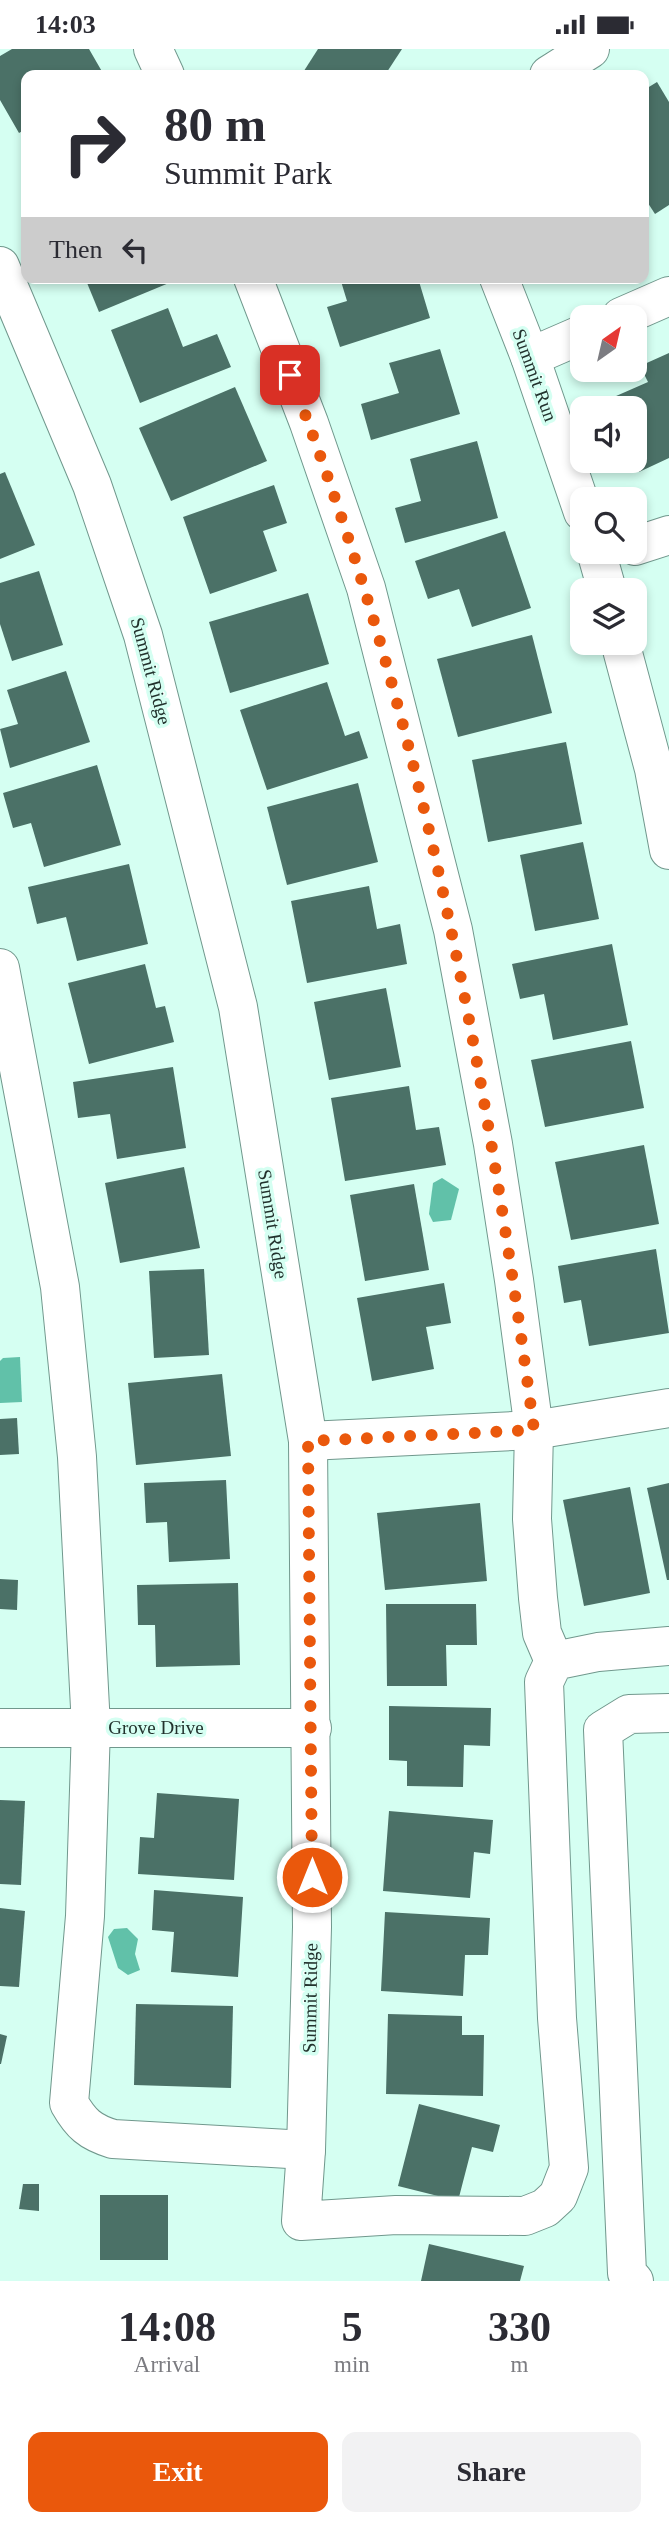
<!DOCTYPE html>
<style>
:root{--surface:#fff;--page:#f2f2f3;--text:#2b2b33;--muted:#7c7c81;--accent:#ea580c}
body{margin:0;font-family:"Times New Roman",serif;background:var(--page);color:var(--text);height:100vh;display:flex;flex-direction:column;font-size:26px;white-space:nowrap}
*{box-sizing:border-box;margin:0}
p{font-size:23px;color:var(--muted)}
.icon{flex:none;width:38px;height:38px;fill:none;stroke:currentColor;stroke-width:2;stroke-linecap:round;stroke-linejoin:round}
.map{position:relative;height:2232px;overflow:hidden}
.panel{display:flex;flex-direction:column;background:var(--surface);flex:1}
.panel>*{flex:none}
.hud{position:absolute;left:21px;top:21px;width:628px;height:214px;border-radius:14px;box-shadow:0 4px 10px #0003;background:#fff;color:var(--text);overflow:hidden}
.needle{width:46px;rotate:34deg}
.controls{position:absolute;left:570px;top:256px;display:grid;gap:14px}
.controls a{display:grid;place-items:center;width:77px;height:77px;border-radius:14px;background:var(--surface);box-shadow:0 4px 10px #0003;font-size:35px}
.pin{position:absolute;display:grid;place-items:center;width:60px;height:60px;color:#fff;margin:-30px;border-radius:14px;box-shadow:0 4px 10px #0006}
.me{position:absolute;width:77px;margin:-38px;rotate:0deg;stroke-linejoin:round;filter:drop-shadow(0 0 5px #0008)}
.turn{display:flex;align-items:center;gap:24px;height:147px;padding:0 28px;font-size:32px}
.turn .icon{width:91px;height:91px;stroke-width:2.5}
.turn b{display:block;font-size:49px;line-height:60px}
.then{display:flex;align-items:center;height:66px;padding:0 28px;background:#0003;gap:14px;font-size:26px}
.eta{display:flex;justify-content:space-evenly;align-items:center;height:119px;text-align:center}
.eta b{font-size:42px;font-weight:800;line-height:49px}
.button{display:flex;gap:14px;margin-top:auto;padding:14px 28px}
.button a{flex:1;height:80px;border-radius:14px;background:var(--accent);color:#fff;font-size:28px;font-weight:800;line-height:80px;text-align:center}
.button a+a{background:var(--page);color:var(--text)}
.status{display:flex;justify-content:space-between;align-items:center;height:49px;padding:0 35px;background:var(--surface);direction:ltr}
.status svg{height:19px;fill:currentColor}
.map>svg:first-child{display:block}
.water{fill:#61c1a9}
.building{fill:#4b7167}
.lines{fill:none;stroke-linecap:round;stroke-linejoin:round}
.minor-casing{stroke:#71988d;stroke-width:40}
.minor{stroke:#fff;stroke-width:38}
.route{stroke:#ea580c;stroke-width:12;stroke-dasharray:0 21.6}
.labels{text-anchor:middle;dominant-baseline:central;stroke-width:7;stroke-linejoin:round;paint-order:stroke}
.street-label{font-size:19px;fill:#22322d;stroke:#d5fff2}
</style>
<div class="status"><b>14:03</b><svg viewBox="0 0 49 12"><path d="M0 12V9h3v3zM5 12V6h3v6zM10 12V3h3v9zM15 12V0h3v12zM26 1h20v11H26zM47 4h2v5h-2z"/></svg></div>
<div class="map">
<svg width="669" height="2232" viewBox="0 0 669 2232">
<rect width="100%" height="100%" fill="#d5fff2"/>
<!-- water -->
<g class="water">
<path d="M442,1129L459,1140L451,1171L433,1173L429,1165L433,1134Z"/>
<path d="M20,1308L22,1353L0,1354V1312L3,1309Z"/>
<path d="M127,1879L138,1890L135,1905L140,1921L128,1926L118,1919L108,1888L114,1880Z"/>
</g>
<!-- building -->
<g class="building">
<path d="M12,0H89L104,26H26V80L19,84L0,51V7Z"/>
<path d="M318,0H402L385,26H304L302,25Z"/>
<path d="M657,33L669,53V156L655,165L644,148V41Z"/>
<path d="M85,229H181L99,263Z"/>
<path d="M340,229H418L430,269L340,298L327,258L347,252Z"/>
<path d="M168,259L183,298L217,285L231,318L140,354L111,281Z"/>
<path d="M440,300L460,365L371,391L361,355L399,344L389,314Z"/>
<path d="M669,304V409L639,423L634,411L635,359H610L607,351L648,333L640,317Z"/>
<path d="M235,338L267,412L171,452L139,379Z"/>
<path d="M477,392L498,469L405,494L395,459L421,452L410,410Z"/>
<path d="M5,423L35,496L0,510V425Z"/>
<path d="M274,436L287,474L263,482L277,522L210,545L183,468Z"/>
<path d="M505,482L531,559L472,578L459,540L428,550L415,512Z"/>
<path d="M39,522L63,596L12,612L0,575V534Z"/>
<path d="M308,544L329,615L230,644L209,573Z"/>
<path d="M532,586L552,664L458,688L437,610Z"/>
<path d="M66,622L90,693L10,719L0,680L18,675L7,641Z"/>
<path d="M327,633L345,687L359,682L368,709L267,741L240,661Z"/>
<path d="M566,693L582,775L488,793L472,711Z"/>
<path d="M97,716L121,796L44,818L31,774L13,779L3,744Z"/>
<path d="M358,734L378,813L287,836L267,758Z"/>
<path d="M583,793L599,870L535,882L520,806Z"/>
<path d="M129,815L148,895L77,912L66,868L37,875L28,838Z"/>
<path d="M369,837L377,880L400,875L407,915L307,934L291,852Z"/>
<path d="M612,895L628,976L553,991L544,945L520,950L512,915Z"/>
<path d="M145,915L156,959L165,957L174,993L89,1015L68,934Z"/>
<path d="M386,939L401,1018L329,1031L314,953Z"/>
<path d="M631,992L644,1059L545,1078L531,1011Z"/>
<path d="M173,1018L186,1099L117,1110L110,1065L78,1069L73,1033Z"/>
<path d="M409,1037L416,1081L439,1078L446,1116L345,1132L331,1049Z"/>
<path d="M644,1096L659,1175L571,1191L555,1113Z"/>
<path d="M184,1118L200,1199L120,1214L105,1134Z"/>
<path d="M414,1135L429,1221L365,1232L350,1146Z"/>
<path d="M656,1200L669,1284L589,1297L581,1251L564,1254L558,1217Z"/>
<path d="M204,1220L209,1306L154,1309L149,1222Z"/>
<path d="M444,1234L451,1274L426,1278L434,1320L372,1332L357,1249Z"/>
<path d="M222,1325L231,1407L136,1416L128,1334Z"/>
<path d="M17,1369L19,1405L0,1406V1370Z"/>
<path d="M226,1431L230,1510L169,1513L167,1473L146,1474L144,1434Z"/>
<path d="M669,1434V1531H667L647,1439Z"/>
<path d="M630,1438L650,1544L584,1557L563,1451Z"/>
<path d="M480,1454L487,1532L385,1541L377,1464Z"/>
<path d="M0,1530L18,1531L17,1561L0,1560Z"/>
<path d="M238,1534L240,1616L156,1618L155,1576H138L137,1536Z"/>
<path d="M386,1555H476L477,1596H446L447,1637H387Z"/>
<path d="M389,1657L491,1659L490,1697L464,1696L463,1738L407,1737V1712L389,1711Z"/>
<path d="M157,1744L239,1750L234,1831L138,1825L140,1788L154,1789Z"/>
<path d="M0,1751L25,1752L21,1836L0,1835Z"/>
<path d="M389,1762L493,1771L490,1805L474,1803L470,1849L383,1842Z"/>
<path d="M154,1841L243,1848L238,1928L171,1923L174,1883L152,1881Z"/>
<path d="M0,1859L25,1862L19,1938L0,1937Z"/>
<path d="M385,1863L490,1869L488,1906H465L463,1947L381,1942Z"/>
<path d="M136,1955L233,1957L231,2039L134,2036Z"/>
<path d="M388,1965L462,1967V1986H484L483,2047L386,2045Z"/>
<path d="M0,1985L7,1987L1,2015H0Z"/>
<path d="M419,2055L500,2076L493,2103L472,2098L458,2152L398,2137Z"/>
<path d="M23,2135H39V2162L19,2160Z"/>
<rect x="100" y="2146" width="68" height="65"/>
<path d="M429,2195L524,2217L520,2232H421Z"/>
</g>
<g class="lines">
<defs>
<g id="minor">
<path d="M153,0L165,26"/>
<path d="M549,26L590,0"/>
<path d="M0,217L92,436L143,586L238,958L308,1392L312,1878L306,2101L301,2172L396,2166L525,2167L545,2159L558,2147L569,2119L557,1969L544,1633L554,1612L598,1603L669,1597"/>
<path d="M253,229L309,374L366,539L453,881L493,1095L514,1231L534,1381L532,1470L538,1549L542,1584L554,1612"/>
<path d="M499,229L530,308L583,463"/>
<path d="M621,268L669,247"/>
<path d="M530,308L583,285"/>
<path d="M635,497L669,486"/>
<path d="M596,502L607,541"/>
<path d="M620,593L654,720L669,801"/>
<path d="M0,919L60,1238L77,1408L91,1678L85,1867L69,2054C81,2075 90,2083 113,2090L306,2101"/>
<path d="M308,1392L534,1381L669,1359"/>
<path d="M0,1679H312"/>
<path d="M634,2232L627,2224L603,1681L629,1665L669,1664"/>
</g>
</defs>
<!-- minor casing -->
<use href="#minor" class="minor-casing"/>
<!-- minor -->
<use href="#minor" class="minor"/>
</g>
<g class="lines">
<!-- route -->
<path class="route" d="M290,326C422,663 486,1023 534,1381L308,1392L312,1828"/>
</g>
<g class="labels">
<!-- street labels -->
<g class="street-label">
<text transform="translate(535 326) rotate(70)">Summit Run</text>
<text transform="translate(151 622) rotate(75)">Summit Ridge</text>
<text transform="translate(273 1175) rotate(81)">Summit Ridge</text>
<text x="156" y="1678">Grove Drive</text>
<text transform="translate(310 1949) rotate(-89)">Summit Ridge</text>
</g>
</g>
</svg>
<div class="controls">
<a><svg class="needle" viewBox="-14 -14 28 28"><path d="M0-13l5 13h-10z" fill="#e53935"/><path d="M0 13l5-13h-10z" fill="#7c7c81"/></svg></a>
<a><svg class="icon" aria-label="sound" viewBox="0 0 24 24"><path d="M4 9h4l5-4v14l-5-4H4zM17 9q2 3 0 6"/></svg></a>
<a><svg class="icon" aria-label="search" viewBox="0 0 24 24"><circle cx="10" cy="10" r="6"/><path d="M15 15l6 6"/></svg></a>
<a><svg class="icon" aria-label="layers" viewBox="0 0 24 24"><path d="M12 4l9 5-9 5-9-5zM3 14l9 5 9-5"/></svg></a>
</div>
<div class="pin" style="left:290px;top:326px;background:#d93025"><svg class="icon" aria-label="arrive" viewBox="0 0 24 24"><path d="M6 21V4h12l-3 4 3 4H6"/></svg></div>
<svg class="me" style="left:312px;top:1828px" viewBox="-20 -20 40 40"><circle r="17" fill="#ea580c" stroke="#fff" stroke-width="3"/><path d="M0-11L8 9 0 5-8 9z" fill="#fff"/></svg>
<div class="hud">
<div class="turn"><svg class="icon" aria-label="right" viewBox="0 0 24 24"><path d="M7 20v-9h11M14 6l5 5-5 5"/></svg><div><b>80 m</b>Summit Park</div></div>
<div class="then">Then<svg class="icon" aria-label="left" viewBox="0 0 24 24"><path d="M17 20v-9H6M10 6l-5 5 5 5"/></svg></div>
</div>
</div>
<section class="panel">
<div class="eta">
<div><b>14:08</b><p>Arrival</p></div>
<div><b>5</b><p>min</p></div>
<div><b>330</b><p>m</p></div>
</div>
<div class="button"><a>Exit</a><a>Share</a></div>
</section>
